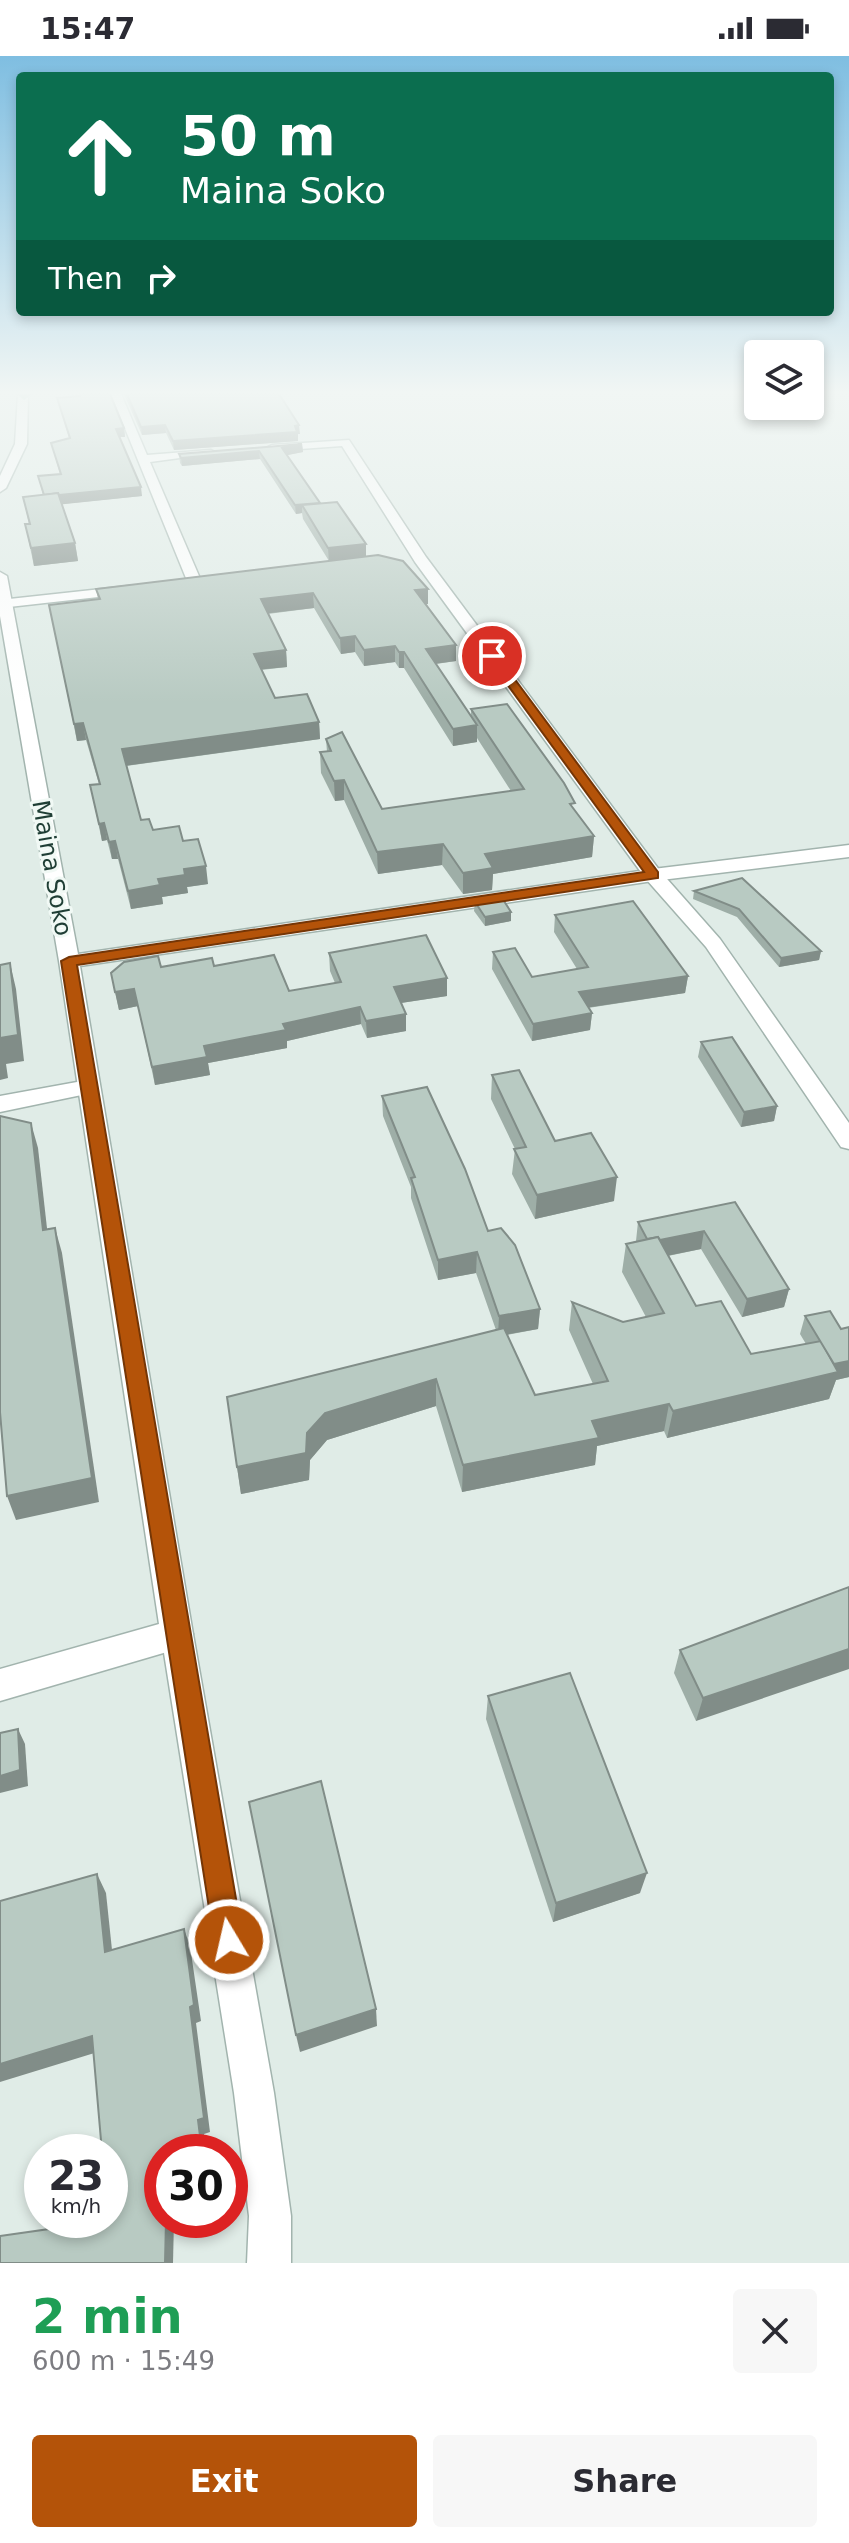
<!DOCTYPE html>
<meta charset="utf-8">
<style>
:root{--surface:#fff;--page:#f7f7f7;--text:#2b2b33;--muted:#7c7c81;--accent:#b45309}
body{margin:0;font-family:"DejaVu Sans",sans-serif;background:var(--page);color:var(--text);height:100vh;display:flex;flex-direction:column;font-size:30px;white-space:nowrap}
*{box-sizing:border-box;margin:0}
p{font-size:26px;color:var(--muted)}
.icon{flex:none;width:44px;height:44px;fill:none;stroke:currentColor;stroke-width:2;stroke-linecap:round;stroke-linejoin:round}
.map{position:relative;height:2207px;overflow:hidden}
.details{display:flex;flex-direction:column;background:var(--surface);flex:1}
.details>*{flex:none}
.guide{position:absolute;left:16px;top:16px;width:818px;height:244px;border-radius:8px;box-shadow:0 4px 12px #0003;background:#0b6e4f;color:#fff;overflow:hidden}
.tools{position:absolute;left:744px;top:284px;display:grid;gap:16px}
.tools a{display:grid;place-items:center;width:80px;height:80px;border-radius:8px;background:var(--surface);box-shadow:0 4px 12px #0003;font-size:40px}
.speed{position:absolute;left:24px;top:2078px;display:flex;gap:16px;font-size:40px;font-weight:700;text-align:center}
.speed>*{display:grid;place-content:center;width:104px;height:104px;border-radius:50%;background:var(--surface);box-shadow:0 4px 12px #0003;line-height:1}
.speed small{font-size:20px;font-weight:400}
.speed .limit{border:12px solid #d22;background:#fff;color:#111}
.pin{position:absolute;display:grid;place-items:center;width:68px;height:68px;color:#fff;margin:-34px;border:4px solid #fff;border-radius:50%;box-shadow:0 2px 8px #0007}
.me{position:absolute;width:88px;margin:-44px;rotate:351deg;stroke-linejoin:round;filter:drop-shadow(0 0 6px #0008)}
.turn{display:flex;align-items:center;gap:28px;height:168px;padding:0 32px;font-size:36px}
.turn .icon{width:104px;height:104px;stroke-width:2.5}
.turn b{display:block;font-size:56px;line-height:68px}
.then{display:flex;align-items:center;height:76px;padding:0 32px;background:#0003;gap:16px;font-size:30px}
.round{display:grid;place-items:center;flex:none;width:84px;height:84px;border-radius:8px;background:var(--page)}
.overview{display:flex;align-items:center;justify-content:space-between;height:136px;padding:0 32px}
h1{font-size:48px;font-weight:800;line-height:60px;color:#1e9e55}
.cta{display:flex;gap:16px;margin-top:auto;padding:16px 32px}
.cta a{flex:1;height:92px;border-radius:8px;background:var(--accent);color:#fff;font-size:32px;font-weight:800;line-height:92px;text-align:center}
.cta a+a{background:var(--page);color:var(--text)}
.status{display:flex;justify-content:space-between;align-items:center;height:56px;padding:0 40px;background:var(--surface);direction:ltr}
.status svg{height:22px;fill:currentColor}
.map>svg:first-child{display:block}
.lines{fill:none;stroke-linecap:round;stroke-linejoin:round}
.minor-casing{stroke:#a2b4ae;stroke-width:3}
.tertiary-casing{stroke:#a2b4ae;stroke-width:3}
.primary-casing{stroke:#c0c9c6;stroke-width:3}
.minor{fill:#fff;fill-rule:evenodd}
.tertiary{fill:#fff;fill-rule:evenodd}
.primary{fill:#61a692;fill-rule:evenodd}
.wall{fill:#9eaea7}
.shaded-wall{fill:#818d88}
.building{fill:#b8cac2;stroke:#818d88;stroke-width:2}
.route{fill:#b45309;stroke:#753606;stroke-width:2}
.labels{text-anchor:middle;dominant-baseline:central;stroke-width:6;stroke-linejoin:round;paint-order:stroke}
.street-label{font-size:24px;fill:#1f3e35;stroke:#f1f9f5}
</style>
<div class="status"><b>15:47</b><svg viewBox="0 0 49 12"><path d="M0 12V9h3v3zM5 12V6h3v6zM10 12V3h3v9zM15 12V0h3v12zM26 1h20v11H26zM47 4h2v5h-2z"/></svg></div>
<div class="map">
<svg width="849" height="2207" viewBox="0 0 849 2207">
<rect width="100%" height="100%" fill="#e0ece7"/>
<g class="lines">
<defs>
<g id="minor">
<path d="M111,338H121L147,399L211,394L217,397L150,406L202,527L200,530L188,527Z"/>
<path d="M349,384L426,501L660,815L720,883L849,1067V1093L841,1091L706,891L646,823L415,506L342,390L272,395L266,392L272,389Z"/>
<path d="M129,530L136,534L134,537L0,552V544Z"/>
<path d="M88,1024L96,1026L99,1031L96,1036L0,1056V1040Z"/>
<path d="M177,1563L188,1567L193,1578L274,2037L291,2160V2207H247L249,2160L234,2037L161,1578L166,1567Z"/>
</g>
<g id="tertiary">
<path d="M18,338H28L27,388L6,432L0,436V420L15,388Z"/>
<path d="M0,516L7,520L78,898L653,813L849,789V801L653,825L80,910L193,1578L188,1589L177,1593L0,1645V1613L159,1568L59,905L0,560Z"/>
</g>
<path id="primary" d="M17,338H32L24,344Z"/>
</defs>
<!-- minor casing -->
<use href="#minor" class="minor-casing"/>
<!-- tertiary casing -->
<use href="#tertiary" class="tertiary-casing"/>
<!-- primary casing -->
<use href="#primary" class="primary-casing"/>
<!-- minor -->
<use href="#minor" class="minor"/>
<!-- tertiary -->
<use href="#tertiary" class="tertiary"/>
<!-- primary -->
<use href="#primary" class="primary"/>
</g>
<!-- wall -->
<g class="wall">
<path d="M79,338H110L124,372L125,381H120L142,440L62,448L75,487L78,505L34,510L25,468H29L23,441L43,439L38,420L60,418L51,387L69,382L57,342L79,340Z"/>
<path d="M124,338H279L300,378H298V385L174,394L166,377L142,379Z"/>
<path d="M302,388L303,396L287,399L320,447L366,500L428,533V548H426L456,589V605L436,608L471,660V653L574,754L594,780L592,801L493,818L492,834L463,838L442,809L378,818L344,744L335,745L321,717L320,696H327L326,683L382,753L511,735L477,682V686L453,690L404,612H399L395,606L364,610L355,596L341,598L314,552L268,558L286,594L287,611L261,614L275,642L319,666L320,683L126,710L141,764L153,774L183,785L208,828L187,831L188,837L162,841L163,848L131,853L118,803H112L107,784L102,785L90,729L99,728L86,684L77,685L49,549L98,543L96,533L329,505L303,463L302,457L296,458L260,403L182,410L180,407L179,398Z"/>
<path d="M742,822L821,895L819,904L779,911L737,861L693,843L694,835Z"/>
<path d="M475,846L511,865L485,870L474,855Z"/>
<path d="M555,859L688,920L685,937L588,952L592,957L590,974L532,985L492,913L493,896L532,921L577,913L554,876Z"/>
<path d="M329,897L447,940L401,947L406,975L367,982L361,968L287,985V992L208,1007L210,1019L155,1029L138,950L119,954L111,917L161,911L214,910L289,935L335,927L330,915Z"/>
<path d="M701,986L777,1050L774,1065L741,1071L698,1001Z"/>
<path d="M492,1019L555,1085L614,1145L535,1163L512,1118L515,1093L491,1043Z"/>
<path d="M382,1040L488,1175L540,1253L538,1273L507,1279L535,1339L593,1328L569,1274L572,1246L623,1266L646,1261L622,1216L626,1188L636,1185L638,1166L735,1146L789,1233L784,1251L742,1261L701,1193L668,1200L696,1250L751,1298L806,1288L800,1278L805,1260L841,1273L849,1271V1321L836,1324L829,1343L667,1382L664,1375L597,1390L595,1409L462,1436L436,1350L327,1384L310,1404L309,1424L241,1438L237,1411L496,1274L476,1217L438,1224L411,1142V1131L383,1060Z"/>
<path d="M849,1531L696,1665L674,1617L680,1594Z"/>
<path d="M488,1640L640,1837L553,1866L486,1663Z"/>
</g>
<!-- shaded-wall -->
<g class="shaded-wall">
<path d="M165,369L166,377L142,379L141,371Z"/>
<path d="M299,369L300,378H298V385L174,394L173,385Z"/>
<path d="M124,372L125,381H117L116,373Z"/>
<path d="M302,388L303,396L283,400L282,392Z"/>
<path d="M259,395L260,403L182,410L181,402Z"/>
<path d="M141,431L142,440L46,450L45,440Z"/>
<path d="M320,447L302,449V457L296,458L295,449Z"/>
<path d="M75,487L78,505L34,510L31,492Z"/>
<path d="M366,488V502L329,506L328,492Z"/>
<path d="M428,533V548L415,550V534Z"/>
<path d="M313,537L314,552L262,558L261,543Z"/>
<path d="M355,580V596L341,598L340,582Z"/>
<path d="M456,589V605L426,609V593Z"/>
<path d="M395,590V606L364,610V594Z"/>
<path d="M286,594L287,611L255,614L254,598Z"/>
<rect x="399" y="596" width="5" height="16"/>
<path d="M319,666L320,683L124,710L122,693Z"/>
<path d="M83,667L86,684L77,685L74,668Z"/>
<path d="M477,669V686L453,690V673Z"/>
<path d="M344,724V744L335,745L334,725Z"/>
<path d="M104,767L107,784L102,785L99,768Z"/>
<path d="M594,780L592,801L493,818L492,834L463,838V817L485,798Z"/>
<path d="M115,785L118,803H112L109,786Z"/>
<path d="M443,788L442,809L378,818L377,796Z"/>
<path d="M206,810L208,828L187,831L188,837L162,841L163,848L131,853L128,835L184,813Z"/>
<path d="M511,856V865L485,870V861Z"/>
<path d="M821,895L819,904L779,911L781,902Z"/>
<path d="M10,907L16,933L24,1005L6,1008L8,1022L0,1024V982Z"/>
<path d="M688,920L685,937L578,953L579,936Z"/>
<path d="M447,922V940L394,948V931Z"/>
<path d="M134,933L138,950L119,954L115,936Z"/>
<path d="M360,951L361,968L287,985V992L208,1007L210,1019L155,1029L152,1011L204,990L283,968Z"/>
<path d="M592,957L590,974L532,985L533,968Z"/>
<path d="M406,958V975L367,982L366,965Z"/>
<path d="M777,1050L774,1065L741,1071L744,1056Z"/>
<path d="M31,1067L38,1092L50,1199L43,1174Z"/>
<path d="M617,1121L614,1145L535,1163L537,1139Z"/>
<path d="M55,1172L62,1197L99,1446L16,1464L7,1440Z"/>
<path d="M704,1175L701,1193L646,1204L649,1186Z"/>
<path d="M477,1196L476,1217L438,1224V1204Z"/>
<path d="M789,1233L784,1251L742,1261L747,1243Z"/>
<path d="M540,1253L538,1273L498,1280L499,1260Z"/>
<path d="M849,1305V1321L836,1324L829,1343L667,1382L673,1355L833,1308Z"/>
<path d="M436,1323V1350L327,1384L310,1404L309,1424L241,1438L237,1411L307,1377L325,1357Z"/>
<path d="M669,1348L664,1375L597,1390L595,1409L462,1436L463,1409L592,1365Z"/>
<path d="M849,1593V1613L696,1665L703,1642Z"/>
<path d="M18,1673L25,1688L28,1730L0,1737V1720Z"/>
<path d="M647,1817L640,1837L553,1866L556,1847Z"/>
<path d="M97,1818L106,1837L114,1913L105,1896Z"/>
<path d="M184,1873L190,1890L201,1965L196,1967L210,2076L204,2078L207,2096H202L198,2064Z"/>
<path d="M376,1953L377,1970L300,1996L296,1979Z"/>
<path d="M92,1980L101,1995L0,2026V2008Z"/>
<path d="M166,2164H174L173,2207H165Z"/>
</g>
<!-- building -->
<g class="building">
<path d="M80,338H110L124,372L116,373L141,431L59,439L58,437L44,439L38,420L61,418L51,387L70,382L57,342L80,340Z"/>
<path d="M127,338H279L299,369L295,370L297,376L173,385L165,369L141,371Z"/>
<path d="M302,388L282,392L320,447L295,449L259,395L181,402L179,398Z"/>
<path d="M58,437L75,487L31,492L25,468H30L23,441Z"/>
<path d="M337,446L366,488L328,492L302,449Z"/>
<path d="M378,499L403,505L428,533L415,534L456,589L426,593L477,669L453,673L404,596H399L395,590L364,594L355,580L340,582L313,537L261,543L286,594L254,598L275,642L307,638L319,666L122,693L141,764L149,763L153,774L179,770L183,785L198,783L206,810L184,813L185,819L158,823L160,829L128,835L115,785L109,786L104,767L99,768L90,729L100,728L83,667L74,668L49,549L100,543L96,533Z"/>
<path d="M507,648L564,727L575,747L570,748L594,780L485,798L493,812L463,817L443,788L377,796L344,724L334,725L320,696L331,695L326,683L342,676L382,753L524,733L471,653Z"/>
<path d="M742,822L821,895L781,902L739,853L694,835Z"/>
<path d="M502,842L511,856L485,861L475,846Z"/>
<path d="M633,845L688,920L579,936L592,957L533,968L493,896L515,892L532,921L588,911L555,859Z"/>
<path d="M426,879L447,922L394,931L406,958L366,965L360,951L283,968L286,974L204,990L207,1001L152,1011L134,933L115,936L111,917L124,906L158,900L161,911L212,902L214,910L274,899L289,935L341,926L329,897Z"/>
<path d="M10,907L18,979L0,982V909Z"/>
<path d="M732,981L777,1050L744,1056L701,986Z"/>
<path d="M519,1014L555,1085L591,1077L617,1121L537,1139L514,1093L526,1091L492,1019Z"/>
<path d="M427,1031L465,1113L488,1175L501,1172L515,1189L540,1253L499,1260L477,1196L438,1204L411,1122L415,1121L382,1040Z"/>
<path d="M0,1060L31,1067L43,1174L55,1172L92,1422L7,1440L0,1356Z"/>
<path d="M735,1146L789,1233L747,1243L704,1175L660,1184L658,1181L647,1183L638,1166Z"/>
<path d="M658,1181L696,1250L721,1245L751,1298L821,1285L838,1316L673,1355L669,1348L592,1365L599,1382L463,1409L436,1323L325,1357L307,1377L306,1397L237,1411L227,1341L504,1272L535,1339L608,1325L572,1246L623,1266L664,1257L626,1188Z"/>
<path d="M830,1255L841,1273L849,1271V1305L834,1308L805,1260Z"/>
<path d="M849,1531V1593L703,1642L680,1594Z"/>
<path d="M570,1617L647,1817L556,1847L488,1640Z"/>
<path d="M18,1673L20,1714L0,1720V1677Z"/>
<path d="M321,1725L376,1953L296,1979L249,1746Z"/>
<path d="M97,1818L105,1896L184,1873L194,1949L190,1951L204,2062L198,2064L202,2096H162V2164H166L165,2207H0V2180L63,2171L64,2164H110V2096H102L92,1980L0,2008V1845Z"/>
</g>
<!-- sky -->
<linearGradient id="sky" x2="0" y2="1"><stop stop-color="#7fbee1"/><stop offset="0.52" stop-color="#f1f6f4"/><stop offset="1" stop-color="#f1f6f4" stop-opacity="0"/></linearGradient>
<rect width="849" height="647" fill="url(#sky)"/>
<!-- route -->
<path class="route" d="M488,598H496L658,816V822L77,909L243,1884L239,1894L229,1898L218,1894L214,1884L61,905L69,901L644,816L488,602Z"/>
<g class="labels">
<!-- street labels -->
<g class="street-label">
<text transform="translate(52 812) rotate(80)">Maina Soko</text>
</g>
</g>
</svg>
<div class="tools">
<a><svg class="icon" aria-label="layers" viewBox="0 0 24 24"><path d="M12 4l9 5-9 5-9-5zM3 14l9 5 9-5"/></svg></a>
</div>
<div class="speed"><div>23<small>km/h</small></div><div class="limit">30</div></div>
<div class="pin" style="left:492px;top:600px;background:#d93025"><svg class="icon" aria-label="arrive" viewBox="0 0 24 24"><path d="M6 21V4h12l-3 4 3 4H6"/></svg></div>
<svg class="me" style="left:229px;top:1884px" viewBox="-20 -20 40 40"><circle r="17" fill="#b45309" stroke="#fff" stroke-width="3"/><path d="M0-11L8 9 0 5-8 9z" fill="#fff"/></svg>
<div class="guide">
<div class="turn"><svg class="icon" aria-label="ahead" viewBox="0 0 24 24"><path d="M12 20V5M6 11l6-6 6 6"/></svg><div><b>50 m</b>Maina Soko</div></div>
<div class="then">Then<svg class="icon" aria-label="right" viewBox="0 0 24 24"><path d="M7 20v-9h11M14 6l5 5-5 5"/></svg></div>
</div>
</div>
<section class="details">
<div class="overview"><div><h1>2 min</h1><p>600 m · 15:49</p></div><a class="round"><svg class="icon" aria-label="close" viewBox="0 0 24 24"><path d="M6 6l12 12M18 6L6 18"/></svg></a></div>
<div class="cta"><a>Exit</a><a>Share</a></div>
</section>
